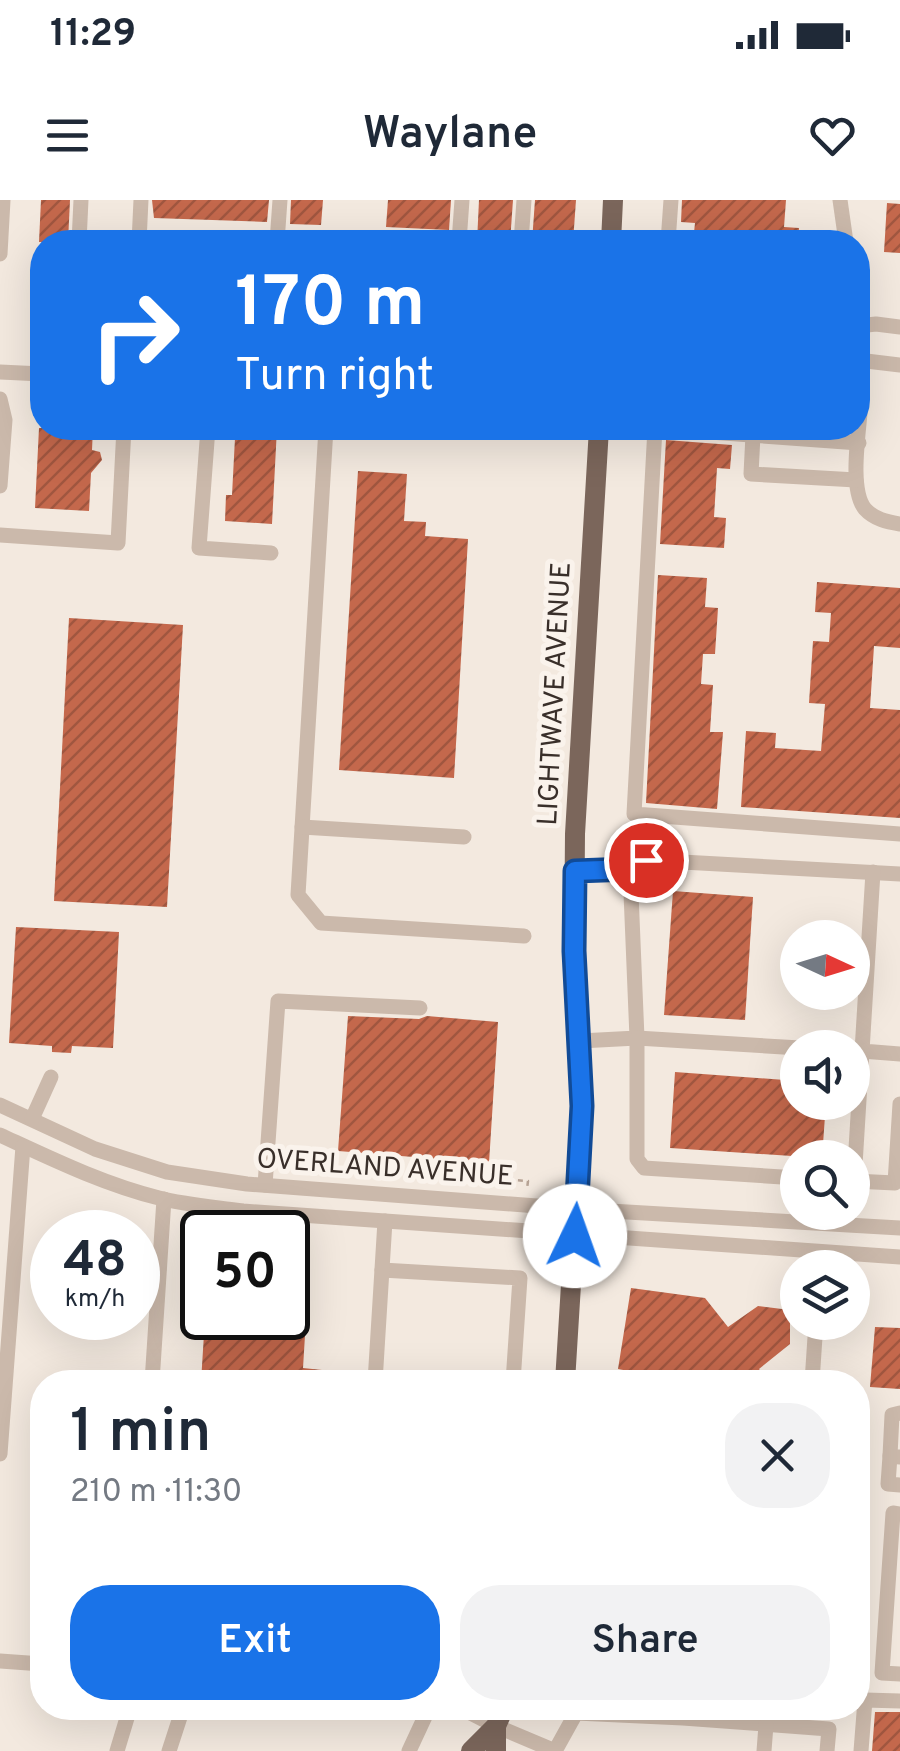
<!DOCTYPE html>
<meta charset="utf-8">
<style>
:root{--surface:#fff;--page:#f2f2f3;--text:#1f2937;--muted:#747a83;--accent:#1a73e8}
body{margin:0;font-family:Overpass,sans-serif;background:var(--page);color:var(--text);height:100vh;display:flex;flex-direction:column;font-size:38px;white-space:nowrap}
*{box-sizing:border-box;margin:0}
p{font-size:32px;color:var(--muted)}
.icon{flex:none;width:55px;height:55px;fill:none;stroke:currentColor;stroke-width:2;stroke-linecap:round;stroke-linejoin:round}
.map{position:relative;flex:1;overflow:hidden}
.drawer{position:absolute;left:30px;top:1170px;width:840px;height:350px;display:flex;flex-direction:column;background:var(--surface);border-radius:40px;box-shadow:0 10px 40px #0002}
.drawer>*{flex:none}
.banner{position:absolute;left:30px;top:30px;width:840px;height:210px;border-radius:40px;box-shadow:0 10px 40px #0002;background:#1a73e8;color:#fff;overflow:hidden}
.needle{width:65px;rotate:94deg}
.fabs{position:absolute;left:780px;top:720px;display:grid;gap:20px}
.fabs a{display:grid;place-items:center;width:90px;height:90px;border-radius:50%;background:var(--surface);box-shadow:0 10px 40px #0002;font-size:50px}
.speed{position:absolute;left:30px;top:1010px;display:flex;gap:20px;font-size:50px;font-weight:700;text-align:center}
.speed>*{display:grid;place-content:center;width:130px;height:130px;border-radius:50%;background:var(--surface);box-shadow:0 10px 40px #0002;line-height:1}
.speed small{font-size:25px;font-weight:400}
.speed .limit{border:5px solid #111;border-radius:15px;background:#fff;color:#111}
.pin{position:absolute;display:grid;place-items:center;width:85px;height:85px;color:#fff;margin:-42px;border:5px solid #fff;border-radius:50%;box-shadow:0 2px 10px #0007}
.me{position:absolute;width:110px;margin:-55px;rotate:3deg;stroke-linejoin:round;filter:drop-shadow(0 0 8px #0008)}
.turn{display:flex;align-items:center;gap:35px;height:210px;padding:0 40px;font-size:45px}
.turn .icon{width:130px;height:130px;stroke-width:2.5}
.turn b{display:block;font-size:70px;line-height:85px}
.round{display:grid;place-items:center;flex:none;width:105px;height:105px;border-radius:40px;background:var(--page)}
.headline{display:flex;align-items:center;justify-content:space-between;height:170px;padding:0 40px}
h1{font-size:60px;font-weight:600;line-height:75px}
.cta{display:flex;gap:20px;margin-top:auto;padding:20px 40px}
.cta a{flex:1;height:115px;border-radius:40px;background:var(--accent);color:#fff;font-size:40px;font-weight:600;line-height:115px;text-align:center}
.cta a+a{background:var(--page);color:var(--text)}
.status{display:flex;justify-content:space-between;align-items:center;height:70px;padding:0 50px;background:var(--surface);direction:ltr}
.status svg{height:28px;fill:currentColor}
header{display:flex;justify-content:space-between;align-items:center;height:130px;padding:0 40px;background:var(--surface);font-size:45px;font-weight:600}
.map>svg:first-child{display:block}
.building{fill:url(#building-hatch)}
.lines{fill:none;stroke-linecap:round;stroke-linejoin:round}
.path{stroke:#b7a395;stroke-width:2.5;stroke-dasharray:5 5;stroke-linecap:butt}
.minor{stroke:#cbb9ab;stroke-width:15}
.major{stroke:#7b665b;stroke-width:20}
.route-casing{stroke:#114b97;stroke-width:25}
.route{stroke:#1a73e8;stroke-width:18}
.labels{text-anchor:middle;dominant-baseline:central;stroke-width:10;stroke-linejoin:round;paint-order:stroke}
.street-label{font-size:28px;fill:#392f2a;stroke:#faf3ec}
</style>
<div class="status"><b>11:29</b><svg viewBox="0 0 49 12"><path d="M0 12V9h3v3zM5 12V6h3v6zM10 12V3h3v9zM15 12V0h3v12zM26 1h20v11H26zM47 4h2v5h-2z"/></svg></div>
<header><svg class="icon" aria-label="menu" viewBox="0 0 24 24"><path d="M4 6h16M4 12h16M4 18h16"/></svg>Waylane<svg class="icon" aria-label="heart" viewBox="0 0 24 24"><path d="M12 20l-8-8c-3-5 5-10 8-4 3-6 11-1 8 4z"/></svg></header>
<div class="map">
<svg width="900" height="1551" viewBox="0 0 900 1551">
<defs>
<pattern id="building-hatch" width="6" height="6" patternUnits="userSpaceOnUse" patternTransform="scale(2.5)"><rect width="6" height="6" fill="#c4684c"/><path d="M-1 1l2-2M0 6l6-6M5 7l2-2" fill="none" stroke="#a0563f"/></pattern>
</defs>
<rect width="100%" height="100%" fill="#f3e9df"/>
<!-- building -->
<g class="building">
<path d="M41,0H70L68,42H39Z"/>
<path d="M152,0H269L267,22L154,18Z"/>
<path d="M291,0H323L321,25L290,24Z"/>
<path d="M388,0H451L449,30L386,27Z"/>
<path d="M479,0H513L510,42H477Z"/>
<path d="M535,0H576L573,42H532Z"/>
<path d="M682,0H786L784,27L799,28L798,42H693L695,23L681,22Z"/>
<path d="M887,3L900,4V53L884,52Z"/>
<path d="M39,228H93L92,250L100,252L102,260L91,273L89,311L35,308Z"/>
<path d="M241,228H277L272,324L225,321L226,295H232L235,238H240Z"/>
<path d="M666,240L732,245L730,269L717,268L714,317L726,318L724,348L660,344Z"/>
<path d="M358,271L407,274L404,321L426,322L425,336L468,339L454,578L339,570Z"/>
<path d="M658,375L707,378L705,407L718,408L715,454H703L701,484L713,485L710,532H723L717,609L646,603Z"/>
<path d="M817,382L900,388V448L874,446L870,508L900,510V618L741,607L746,531L776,533L775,548L821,551L825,504L809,503L813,441L829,442L831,413L815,412Z"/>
<path d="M69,418L183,425L167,707L54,701Z"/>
<path d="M673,691L753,697L745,820L664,815Z"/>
<path d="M16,727L119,732L113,848L72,846L71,853L52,852V846L9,843Z"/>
<path d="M348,816L419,819L427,816L498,822L489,963L338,951Z"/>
<path d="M675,872L798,881V902H826L822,958L670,948Z"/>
<path d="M288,1053L310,1054L303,1168L322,1170L321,1182H201L205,1118H288Z"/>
<path d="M631,1088L705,1098L728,1127L758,1106L790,1110V1144L759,1169L769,1182H633L644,1174L618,1169Z"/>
<path d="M875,1127L900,1128V1189L870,1187Z"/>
<path d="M875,1512H900V1551H872Z"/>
</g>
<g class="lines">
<!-- path -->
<path class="path" d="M498,970L497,979L528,981L527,989"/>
<!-- minor -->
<g class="minor">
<path d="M840,0L846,42"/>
<path d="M79,42L81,0"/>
<path d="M139,42L141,0"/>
<path d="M277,42L280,0"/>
<path d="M459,42L462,0"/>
<path d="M521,42L524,0"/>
<path d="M668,42L671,0"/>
<path d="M0,54L3,0"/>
<path d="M858,126L876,124L900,127"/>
<path d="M858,137C860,158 861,179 861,200C860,227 848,288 865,309C874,319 887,322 900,324"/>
<path d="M858,160L900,165"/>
<path d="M0,172L42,174"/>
<path d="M0,199L5,220L0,286"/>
<path d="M208,228L199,348L271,353"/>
<path d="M326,228L298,695L321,723L524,736"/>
<path d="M655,228L634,614L900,634"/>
<path d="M655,228L859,243"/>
<path d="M753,235L751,274L856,280"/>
<path d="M0,335L118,343L124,228"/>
<path d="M302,627L464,637"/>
<path d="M630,669L637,661L646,660L900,674"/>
<path d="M575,671L630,669L637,838L580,841"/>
<path d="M873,672L862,851L900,854"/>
<path d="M852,851H862L854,981L895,983L900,904"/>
<path d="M0,905L95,949L167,972L247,984L576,1009L900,1028"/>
<path d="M32,919L51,877"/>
<path d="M0,935C52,959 103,984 159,998C186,1005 215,1007 243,1011L900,1057"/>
<path d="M798,978L644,968L637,959V838L800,848"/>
<path d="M265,985L278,801L420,808"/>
<path d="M138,1067L159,1069"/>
<path d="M382,1070L520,1078L513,1182"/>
<path d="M152,1182L164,999"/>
<path d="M375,1182L385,1021"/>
<path d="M812,1182L816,1122"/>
<path d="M900,1213L892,1215L890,1256L900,1257"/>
<path d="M0,1254L23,946"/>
<path d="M890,1256L888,1284L900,1285"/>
<path d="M900,1314L893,1313L882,1473L900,1474"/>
<path d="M0,1461L42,1464"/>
<path d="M461,1508L496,1526L555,1551L576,1513L683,1518L829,1529L827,1551"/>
<path d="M117,1551L130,1508"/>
<path d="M169,1551L183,1508"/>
<path d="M409,1551L429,1508"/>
<path d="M764,1551L766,1525"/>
<path d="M861,1551L865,1500L900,1501"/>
</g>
<!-- major -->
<g class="major">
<path d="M611,42L613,0"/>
<path d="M565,1182L582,906L574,751L575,634L599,228"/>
<path d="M471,1551L496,1526L504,1508"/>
<path d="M496,1551V1526"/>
</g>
</g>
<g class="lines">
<defs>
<path id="route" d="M575,1036L582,906L574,751L575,671L630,669L637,661L646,660"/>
</defs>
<!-- route casing -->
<use href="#route" class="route-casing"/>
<!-- route -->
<use href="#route" class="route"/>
</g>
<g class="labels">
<!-- street labels -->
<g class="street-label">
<text transform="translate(556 494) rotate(-87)">LIGHTWAVE AVENUE</text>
<text transform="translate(385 969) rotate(4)">OVERLAND AVENUE</text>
</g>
</g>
</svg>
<div class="fabs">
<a><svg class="needle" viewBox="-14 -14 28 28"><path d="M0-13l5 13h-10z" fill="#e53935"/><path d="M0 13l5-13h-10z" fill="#747a83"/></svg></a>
<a><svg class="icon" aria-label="sound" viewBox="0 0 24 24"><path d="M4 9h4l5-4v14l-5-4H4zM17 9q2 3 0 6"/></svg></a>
<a><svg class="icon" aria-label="search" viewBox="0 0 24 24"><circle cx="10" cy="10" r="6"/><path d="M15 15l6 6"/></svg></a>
<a><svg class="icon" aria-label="layers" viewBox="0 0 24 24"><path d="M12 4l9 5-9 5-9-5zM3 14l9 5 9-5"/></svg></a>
</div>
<div class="speed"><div>48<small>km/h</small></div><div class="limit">50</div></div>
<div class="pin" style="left:646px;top:660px;background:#d93025"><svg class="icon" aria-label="arrive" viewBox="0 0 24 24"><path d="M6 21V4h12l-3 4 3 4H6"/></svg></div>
<svg class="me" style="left:575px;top:1036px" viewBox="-20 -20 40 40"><circle r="19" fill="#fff"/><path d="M0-13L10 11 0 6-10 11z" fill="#1a73e8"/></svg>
<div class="banner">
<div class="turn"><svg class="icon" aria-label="right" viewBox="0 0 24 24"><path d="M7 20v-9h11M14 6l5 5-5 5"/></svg><div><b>170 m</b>Turn right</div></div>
</div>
<section class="drawer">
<div class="headline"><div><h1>1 min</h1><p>210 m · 11:30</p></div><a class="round"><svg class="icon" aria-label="close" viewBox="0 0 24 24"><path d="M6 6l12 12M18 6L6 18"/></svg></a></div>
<div class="cta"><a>Exit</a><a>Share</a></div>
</section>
</div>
